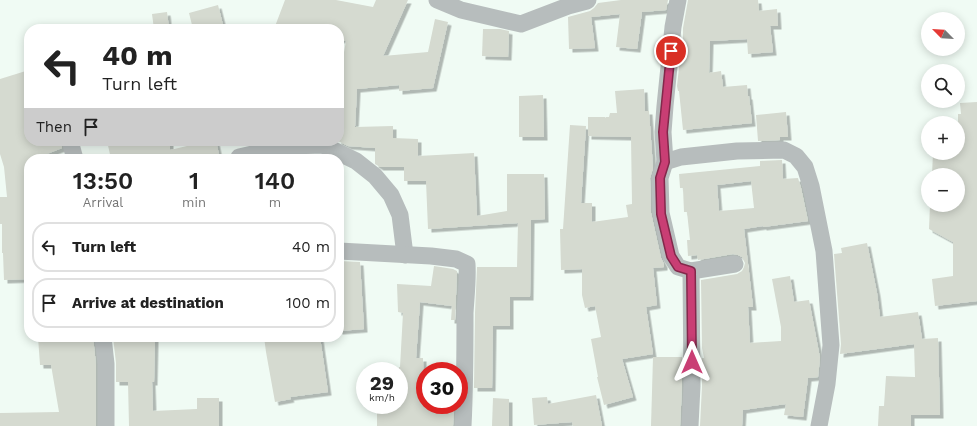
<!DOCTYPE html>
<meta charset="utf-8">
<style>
:root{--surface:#fff;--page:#f2f2f2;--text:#222;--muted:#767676;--line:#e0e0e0}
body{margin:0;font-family:"Work Sans",sans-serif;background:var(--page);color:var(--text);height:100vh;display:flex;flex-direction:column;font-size:15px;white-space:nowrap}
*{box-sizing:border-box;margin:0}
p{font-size:13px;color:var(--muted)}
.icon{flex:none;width:22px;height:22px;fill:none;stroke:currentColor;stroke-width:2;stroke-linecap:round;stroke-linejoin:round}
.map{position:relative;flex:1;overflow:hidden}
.drawer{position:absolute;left:24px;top:154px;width:320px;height:188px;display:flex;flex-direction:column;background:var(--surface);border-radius:16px;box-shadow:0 2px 10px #0003}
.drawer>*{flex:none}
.guide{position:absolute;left:24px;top:24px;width:320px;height:122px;border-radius:16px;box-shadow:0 2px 10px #0003;background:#fff;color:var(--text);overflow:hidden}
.needle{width:26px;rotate:294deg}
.buttons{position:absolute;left:921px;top:12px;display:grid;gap:8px}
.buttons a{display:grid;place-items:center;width:44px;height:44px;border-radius:50%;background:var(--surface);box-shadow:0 2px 10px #0003;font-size:20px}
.speed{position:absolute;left:356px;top:362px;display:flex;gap:8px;font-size:20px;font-weight:700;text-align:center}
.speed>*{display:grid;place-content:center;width:52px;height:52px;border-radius:50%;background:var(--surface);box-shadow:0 2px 10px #0003;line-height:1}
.speed small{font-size:10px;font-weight:400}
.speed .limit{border:6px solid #d22;background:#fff;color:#111}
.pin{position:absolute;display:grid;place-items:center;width:34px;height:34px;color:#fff;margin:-17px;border:2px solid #fff;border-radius:50%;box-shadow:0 1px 4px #0007}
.me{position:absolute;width:44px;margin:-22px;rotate:0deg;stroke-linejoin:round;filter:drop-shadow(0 0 3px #0008)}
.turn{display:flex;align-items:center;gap:14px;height:84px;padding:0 12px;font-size:18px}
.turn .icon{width:52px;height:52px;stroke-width:2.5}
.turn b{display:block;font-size:28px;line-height:34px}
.then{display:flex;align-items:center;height:38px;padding:0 12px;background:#0003;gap:8px;font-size:15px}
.eta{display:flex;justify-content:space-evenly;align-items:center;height:68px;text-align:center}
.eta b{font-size:24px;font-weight:600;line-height:28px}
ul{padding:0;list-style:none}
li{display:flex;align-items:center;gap:12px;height:50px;margin:0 8px 6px;padding:0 4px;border:2px solid var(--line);border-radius:16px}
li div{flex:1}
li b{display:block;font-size:15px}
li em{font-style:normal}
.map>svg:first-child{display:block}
.building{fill:#d5dad0;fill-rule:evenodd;filter:url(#shadow)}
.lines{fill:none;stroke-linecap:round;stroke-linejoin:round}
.street{stroke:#b7bdbd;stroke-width:17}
.route-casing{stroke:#83284b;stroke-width:10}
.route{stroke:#c93e74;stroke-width:7}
</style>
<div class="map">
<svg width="977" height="426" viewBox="0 0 977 426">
<defs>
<filter id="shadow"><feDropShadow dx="3.5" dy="3.5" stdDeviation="0" flood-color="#0004"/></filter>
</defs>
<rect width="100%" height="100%" fill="#f0fbf4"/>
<!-- building -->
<g class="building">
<path d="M285,0H336L373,7L376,0H408L383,56L428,52L435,19L448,22L433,88L399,91V85L357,89L355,127L393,126V138L418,139V156L474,153L477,216L507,211V174H544L545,219L531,220L530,297H510V326H493L492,388H474L475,313L477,267H517L518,223L428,229L426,181H404V167H380L375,164V148L348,146L338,141L340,110H339V80L346,41L339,39V29H274Z"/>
<path d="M621,0H668L666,10L642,12L637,49L616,47L620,14L591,17L595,48L569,49L568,17L590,11L594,8L598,3Z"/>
<path d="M688,0H758L759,11L777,9L778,26H770L773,52L748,54L747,39L710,41L709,73L721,71L723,87L747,85L748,96H749L752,123L683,130L679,91H678L677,86L681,49H683V28Z"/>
<path d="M218,5L224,29H193L189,13Z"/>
<path d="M167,12L169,29H154L152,14Z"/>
<path d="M483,29H500L509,31L508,57L482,56Z"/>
<path d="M29,70V141H60L62,148L34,159H29V279L4,280L3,253H2V224H0V197H7L4,167L0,154V79Z"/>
<path d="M644,89L645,111H649L653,168L650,178L651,213L661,258L664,264V267L653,268L657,305L646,307L653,354L622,359L633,397L604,405L597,377H598L591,339L601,337L595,306L585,308L582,295V269L561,270L560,229H563L570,125L586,126L581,203H592V222L628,217L626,205L632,204L631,137L588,136V117H605L606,118V117H609L610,113H617L615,91Z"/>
<path d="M543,95L544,137H519V96Z"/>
<path d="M977,102V301L935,306L932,279L953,276V242L929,229L930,205H958V175H932L933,153H958V114H961L960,103Z"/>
<path d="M786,112L788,137H780V140L758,141L756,115Z"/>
<path d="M107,141H170V150L208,141H216L220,159H111Z"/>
<path d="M782,160L783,179L798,178L801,188L808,221L763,227V226L744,229L753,307H748L750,343L781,341V327L772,279L790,276L794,302L809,300L820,358L818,377L808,378L803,417L784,415L786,404L743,410L742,426H700L702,386V358H704L702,348L701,280L737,274L742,271L744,267L745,263L742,257L738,255L733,254L698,260L697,255L688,256L687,240H690L687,212H684L683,188H680L679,174L760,166V161ZM751,181L754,208L719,211L717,185Z"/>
<path d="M867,243L877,293L880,317L918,312L922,339L938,338L940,415H911V426H878L879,406H884L886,376L915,377L914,344L840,354L841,344L834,254L842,253L841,248Z"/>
<path d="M339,261L360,262L364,329L339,331Z"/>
<path d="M434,266L453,269L457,271L455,320H451L452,306L420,302L416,358H423L424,405H454L453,426H377V405H399V367H400L403,313L398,312L397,284L431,286Z"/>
<path d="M38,337H93L96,365V426H0V413L59,412L51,365H40Z"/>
<path d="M113,337H155L154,382H152L153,411L197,409V398H219V426H129L128,382H116V363Z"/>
<path d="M264,337H320L328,392L290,397L291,399L275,402L266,352Z"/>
<path d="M653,357H682V386L680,426H651Z"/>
<path d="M596,395L602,426H573L572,422L534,425L532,398L547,397L548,404Z"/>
<path d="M493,398L509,399V426H492Z"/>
</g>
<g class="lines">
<!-- street -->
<g class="street">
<path d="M437,0L461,10L521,24L568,6L587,1L588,0"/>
<path d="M678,0L673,27L665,106L663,132L665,162L660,178L661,213L671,256L678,267L691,271L735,264"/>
<path d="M70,141L75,159"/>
<path d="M239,157L289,146L323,145L356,161L375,176L391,195L400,215L405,255"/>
<path d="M665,162L681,157L737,151L784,150L796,156L805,167L811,186L824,251L831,345L827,384L819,426"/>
<path d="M339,251L431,256L456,259L467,264C468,280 466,296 465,313C465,350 465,388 463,426"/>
<path d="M103,337L106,364V426"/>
<path d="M690,426L692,386L691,271"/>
</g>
</g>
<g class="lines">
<defs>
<path id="route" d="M671,51L663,132L665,162L660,178L661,214L671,256L678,267L691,271L692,362"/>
</defs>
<!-- route casing -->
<use href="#route" class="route-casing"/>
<!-- route -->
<use href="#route" class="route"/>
</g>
</svg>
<div class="buttons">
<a><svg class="needle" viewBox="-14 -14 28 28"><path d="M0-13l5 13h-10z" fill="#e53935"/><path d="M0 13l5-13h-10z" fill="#767676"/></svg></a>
<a><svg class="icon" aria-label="search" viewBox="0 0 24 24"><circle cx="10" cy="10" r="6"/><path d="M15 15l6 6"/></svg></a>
<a>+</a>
<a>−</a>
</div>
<div class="speed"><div>29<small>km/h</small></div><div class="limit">30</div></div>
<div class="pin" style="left:671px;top:51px;background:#d93025"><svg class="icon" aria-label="arrive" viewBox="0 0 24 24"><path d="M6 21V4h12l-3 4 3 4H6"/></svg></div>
<svg class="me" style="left:692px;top:362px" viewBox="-20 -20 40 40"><path d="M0-17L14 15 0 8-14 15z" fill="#c93e74" stroke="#fff" stroke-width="4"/></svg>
<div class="guide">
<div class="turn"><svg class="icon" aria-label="left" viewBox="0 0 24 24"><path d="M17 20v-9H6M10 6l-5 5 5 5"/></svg><div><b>40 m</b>Turn left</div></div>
<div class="then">Then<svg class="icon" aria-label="arrive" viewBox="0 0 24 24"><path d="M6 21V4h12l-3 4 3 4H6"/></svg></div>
</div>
<section class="drawer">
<div class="eta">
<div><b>13:50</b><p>Arrival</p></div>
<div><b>1</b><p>min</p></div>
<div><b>140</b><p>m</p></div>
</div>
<ul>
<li><svg class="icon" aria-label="left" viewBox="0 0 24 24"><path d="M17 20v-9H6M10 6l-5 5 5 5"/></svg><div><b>Turn left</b></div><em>40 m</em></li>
<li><svg class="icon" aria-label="arrive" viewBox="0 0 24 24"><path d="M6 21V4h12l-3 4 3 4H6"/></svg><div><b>Arrive at destination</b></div><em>100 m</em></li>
</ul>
</section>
</div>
